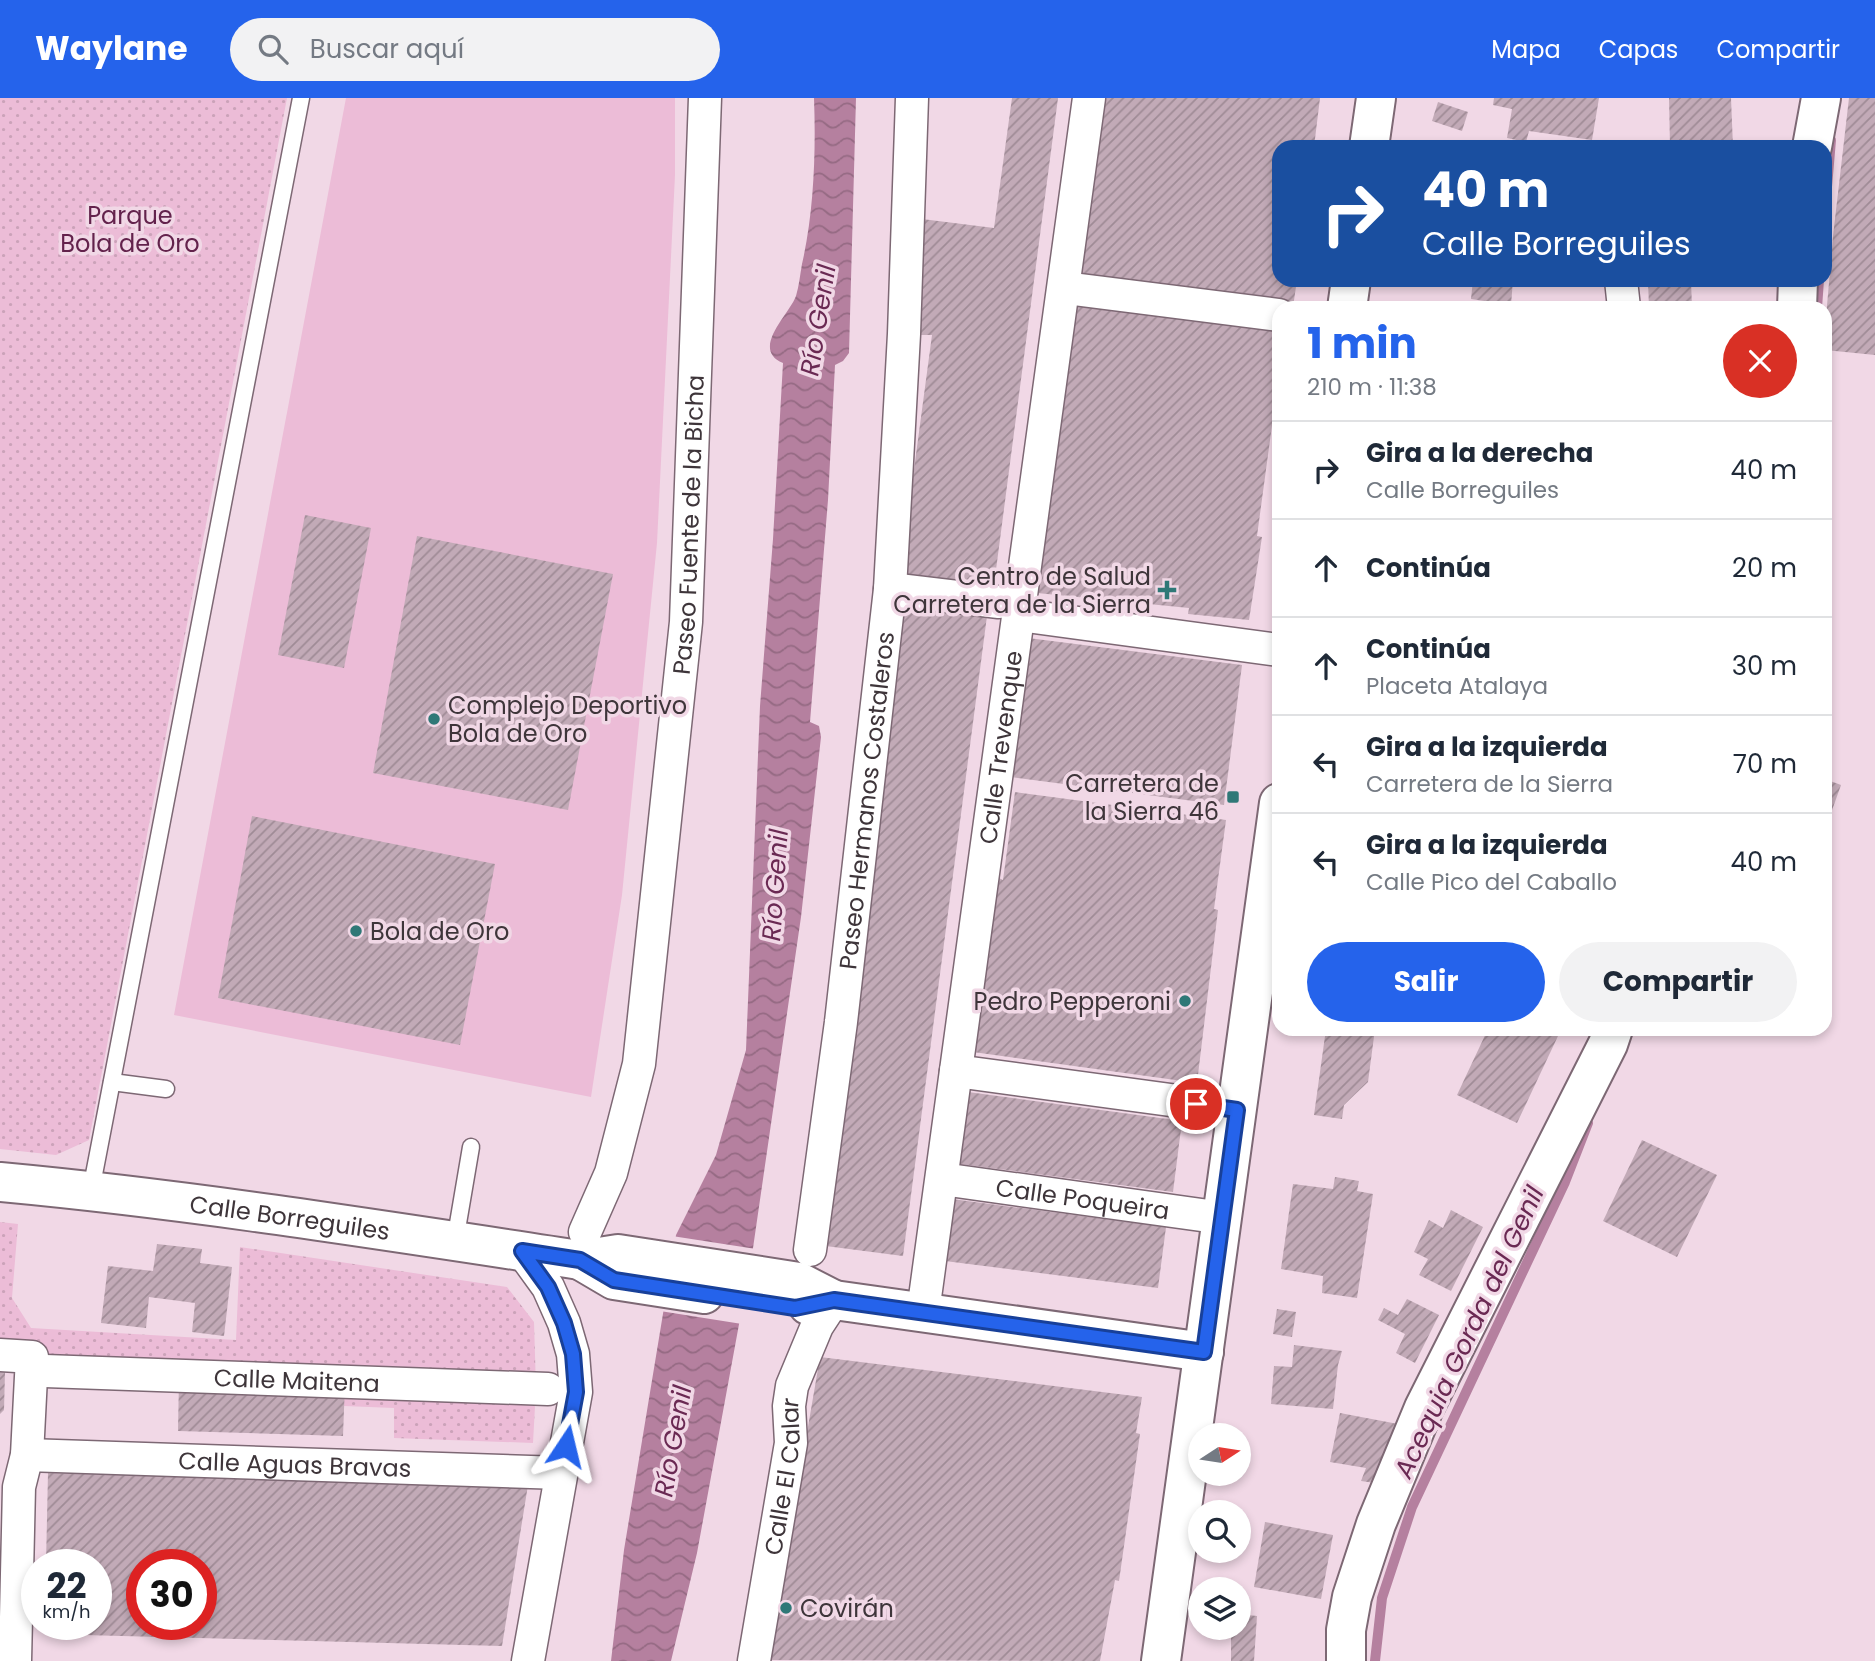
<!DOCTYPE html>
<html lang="es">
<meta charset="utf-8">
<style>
:root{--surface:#fff;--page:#f2f2f3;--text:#1f2937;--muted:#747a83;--line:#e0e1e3;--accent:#2563eb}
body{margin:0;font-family:Poppins,sans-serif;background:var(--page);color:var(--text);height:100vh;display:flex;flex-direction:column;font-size:26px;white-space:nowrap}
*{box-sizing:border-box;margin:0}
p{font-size:23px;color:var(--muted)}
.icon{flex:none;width:38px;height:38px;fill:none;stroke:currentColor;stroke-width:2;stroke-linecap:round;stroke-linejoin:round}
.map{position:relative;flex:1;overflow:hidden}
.panel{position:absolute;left:1272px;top:203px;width:560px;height:735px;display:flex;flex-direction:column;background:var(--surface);border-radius:21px;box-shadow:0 4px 10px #0003}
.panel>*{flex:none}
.hud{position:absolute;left:1272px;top:42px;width:560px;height:147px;border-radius:21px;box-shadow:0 4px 10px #0003;background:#1a4fa0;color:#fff;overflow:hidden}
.needle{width:46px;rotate:78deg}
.controls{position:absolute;left:1188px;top:1325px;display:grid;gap:14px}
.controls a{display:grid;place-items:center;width:63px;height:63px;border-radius:50%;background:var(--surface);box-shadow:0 4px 10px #0003;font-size:35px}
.speed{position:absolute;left:21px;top:1451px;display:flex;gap:14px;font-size:35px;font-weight:700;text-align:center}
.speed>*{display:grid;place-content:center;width:91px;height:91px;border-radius:50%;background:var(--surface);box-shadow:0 4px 10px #0003;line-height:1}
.speed small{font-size:18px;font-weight:400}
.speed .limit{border:10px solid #d22;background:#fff;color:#111}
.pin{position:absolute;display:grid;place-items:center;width:60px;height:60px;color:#fff;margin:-30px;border:4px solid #fff;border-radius:50%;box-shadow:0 2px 7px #0007}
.me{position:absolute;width:77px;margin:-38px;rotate:10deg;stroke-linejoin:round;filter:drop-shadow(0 0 5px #0008)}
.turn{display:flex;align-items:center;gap:24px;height:147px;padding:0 35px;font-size:32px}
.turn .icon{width:91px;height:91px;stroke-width:2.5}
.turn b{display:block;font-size:49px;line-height:60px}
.round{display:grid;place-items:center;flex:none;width:74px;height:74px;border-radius:37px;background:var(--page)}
.headline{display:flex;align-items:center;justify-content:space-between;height:119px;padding:0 35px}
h1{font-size:42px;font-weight:700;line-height:52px;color:var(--accent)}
.primary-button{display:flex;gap:14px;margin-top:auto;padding:14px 35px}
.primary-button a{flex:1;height:80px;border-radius:42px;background:var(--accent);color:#fff;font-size:28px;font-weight:700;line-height:80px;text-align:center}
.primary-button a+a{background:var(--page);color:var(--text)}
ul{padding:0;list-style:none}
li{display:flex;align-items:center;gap:21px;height:98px;padding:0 35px;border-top:2px solid var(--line)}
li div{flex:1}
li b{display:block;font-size:26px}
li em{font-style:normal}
header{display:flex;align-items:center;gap:42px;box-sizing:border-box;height:98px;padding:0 35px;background:var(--accent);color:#fff}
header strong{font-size:33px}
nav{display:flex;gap:38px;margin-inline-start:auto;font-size:24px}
.search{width:490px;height:63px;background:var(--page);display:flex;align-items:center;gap:18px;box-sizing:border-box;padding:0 24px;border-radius:38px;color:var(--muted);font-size:26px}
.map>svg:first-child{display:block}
.green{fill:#ecbcd7}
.park{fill:url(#park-dots)}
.water{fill:url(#water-waves)}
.pier{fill:#f1d8e6}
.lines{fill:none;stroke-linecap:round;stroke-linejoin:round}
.stream{stroke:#b5809f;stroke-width:10}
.building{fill:url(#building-hatch);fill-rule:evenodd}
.lane-casing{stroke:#7d6874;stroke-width:19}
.street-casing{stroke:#7d6874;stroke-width:35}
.secondary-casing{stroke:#7d6874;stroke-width:42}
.primary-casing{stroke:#7d6874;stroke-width:42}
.lane{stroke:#fff;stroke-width:16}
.street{stroke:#fff;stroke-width:32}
.secondary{stroke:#fff;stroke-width:38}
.primary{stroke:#fff;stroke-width:38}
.route-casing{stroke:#184099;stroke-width:18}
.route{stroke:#2563eb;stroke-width:12}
.poi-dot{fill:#2f7877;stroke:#f1d8e6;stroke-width:2.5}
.labels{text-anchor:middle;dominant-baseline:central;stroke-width:7;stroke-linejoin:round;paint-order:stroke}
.park-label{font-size:24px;fill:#63224c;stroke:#f1d8e6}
.street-label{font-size:24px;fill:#3e353a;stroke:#f1d8e6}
.poi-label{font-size:24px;fill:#3e353a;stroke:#f1d8e6;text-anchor:end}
.water-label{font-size:26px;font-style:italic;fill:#6a2953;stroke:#f1d8e6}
</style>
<header>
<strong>Waylane</strong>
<div class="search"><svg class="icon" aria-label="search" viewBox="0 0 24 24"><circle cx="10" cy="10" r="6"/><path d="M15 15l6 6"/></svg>Buscar aquí</div>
<nav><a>Mapa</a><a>Capas</a><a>Compartir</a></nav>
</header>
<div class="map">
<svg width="1875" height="1563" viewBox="0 0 1875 1563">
<defs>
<pattern id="park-dots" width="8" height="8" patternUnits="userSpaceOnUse" patternTransform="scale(1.75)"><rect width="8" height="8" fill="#ecbcd7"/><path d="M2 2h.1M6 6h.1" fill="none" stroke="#cba2b9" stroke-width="1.8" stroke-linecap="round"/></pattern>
<pattern id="water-waves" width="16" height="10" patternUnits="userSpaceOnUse" patternTransform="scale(1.75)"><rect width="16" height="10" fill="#b5809f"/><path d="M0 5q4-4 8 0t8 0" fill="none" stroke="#956a83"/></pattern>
<pattern id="building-hatch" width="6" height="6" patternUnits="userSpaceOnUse" patternTransform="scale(1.75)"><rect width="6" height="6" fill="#c2aab7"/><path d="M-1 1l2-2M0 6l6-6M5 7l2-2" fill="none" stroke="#9f8b96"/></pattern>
</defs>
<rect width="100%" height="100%" fill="#f1d8e6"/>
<!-- green -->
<path class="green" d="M346,0H675V77L657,445L622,797L591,999L174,917Z"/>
<!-- park -->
<g class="park">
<path d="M0,0H287L89,1042L56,1057L0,1051Z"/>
<path d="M0,1124L18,1126L12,1200L31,1230L236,1242L240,1149L507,1189L534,1224L536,1290L533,1345L394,1340V1310L344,1308L48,1276L0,1247Z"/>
</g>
<!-- water -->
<path class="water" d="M814,0H856L849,255L843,263L835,267L828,402L810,624L819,628L821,639L801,819L753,1150L697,1455L671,1563H611L624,1452L676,1137L716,1057L746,952L760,608L773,441L783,265C750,251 789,217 796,198C799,188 800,177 802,166C814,114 816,53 814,0Z"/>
<!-- pier -->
<path class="pier" d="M672,1138L756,1151L742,1226L660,1213Z"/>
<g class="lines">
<!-- stream -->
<g class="stream">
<path d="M1825,112L1831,42"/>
<path d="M1817,210L1819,182"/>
<path d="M1375,1563L1382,1500L1412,1409L1565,1084L1588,1025"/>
</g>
</g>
<!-- building -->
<g class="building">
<path d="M1012,0H1058L994,487L900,476L932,237H911L922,121L994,130Z"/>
<path d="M1104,0H1320L1314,49H1279V182H1297L1293,209L1080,181Z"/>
<path d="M1494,0H1599L1592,42L1529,33L1526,44L1507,40L1512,11L1493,7Z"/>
<path d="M1669,0H1731L1733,49H1670Z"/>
<path d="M1849,0H1875V257L1825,252V231L1833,138Z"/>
<path d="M1438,4L1468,14L1462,33L1432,23Z"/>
<path d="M1473,182H1513L1511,207L1471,201Z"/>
<path d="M1648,182H1691L1692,210H1649Z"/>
<path d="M1075,200L1279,225V276L1257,438L1262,439L1249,522L1188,516L1189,510L1037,495Z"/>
<path d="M305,417L371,430L344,570L278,557Z"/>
<path d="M417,438L613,476L568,712L373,675Z"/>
<path d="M898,508L987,518L903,1158L818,1147Z"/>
<path d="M1028,540L1242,567L1224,707L1011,679Z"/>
<path d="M1825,681L1841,687L1826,729H1825Z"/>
<path d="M1015,694L1226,722L1214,811L1218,812L1197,985L973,954L997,779L1003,782Z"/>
<path d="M252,718L495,766L460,947L218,900Z"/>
<path d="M1326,931H1375L1368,984L1344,1007L1342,1021L1314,1017Z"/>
<path d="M1488,931H1544L1558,938L1517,1025L1457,997Z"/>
<path d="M968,994L1182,1023L1173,1094L960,1066Z"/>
<path d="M1642,1042L1717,1077L1677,1159L1603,1123Z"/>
<path d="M1335,1079L1359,1083L1357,1093L1373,1096L1357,1200L1322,1195L1323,1178L1281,1171L1293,1086L1333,1091Z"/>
<path d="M952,1101L1166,1129L1158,1190L945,1163Z"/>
<path d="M1451,1112L1483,1129L1451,1193L1419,1177L1428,1161L1414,1154L1429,1122L1443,1130Z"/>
<path d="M157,1146L202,1151L200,1165L232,1169L224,1238L192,1234L195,1205L149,1199L146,1230L101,1225L108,1168L153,1173Z"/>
<path d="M1407,1201L1439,1217L1415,1265L1396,1255L1405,1236L1378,1222L1384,1210L1398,1217Z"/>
<path d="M1277,1211L1296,1214L1292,1239L1273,1236Z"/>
<path d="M1294,1247L1342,1253L1338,1267L1333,1311L1271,1306L1274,1268L1292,1269Z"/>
<path d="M820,1259L1142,1299L1136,1335L1140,1336L1119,1483L1115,1482L1100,1563L768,1562Z"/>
<path d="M0,1274H5L4,1312L0,1316Z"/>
<path d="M179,1280L345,1285L343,1338L178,1333Z"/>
<path d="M1340,1315L1398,1326L1375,1385L1361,1383L1366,1370L1330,1364Z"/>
<path d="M48,1375L528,1387L502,1548L45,1536V1526H96V1466H46ZM142,1466H201V1526H142Z"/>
<path d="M1265,1424L1333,1437L1321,1501L1254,1489Z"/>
<path d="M1239,1516L1257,1518L1254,1563H1231V1530H1239Z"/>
</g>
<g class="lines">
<defs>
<g id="lane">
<path d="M112,984L166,991"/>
<path d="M91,1092L301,0"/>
<path d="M455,1143L471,1049"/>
</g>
<g id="street">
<path d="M1621,182L1624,210"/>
<path d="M1073,191L1279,217"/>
<path d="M890,491L999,504"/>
<path d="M1019,517L1279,552"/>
<path d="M956,973L1237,1011"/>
<path id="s1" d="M942,1081L1223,1120"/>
<path id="s2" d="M585,1134L611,1075L639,966L686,524L705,0"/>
<path id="s3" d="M810,1152L841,924L890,491L904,236L912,0"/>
<path d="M522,1153L548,1189L564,1225L573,1256L576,1294L528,1563"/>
<path id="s4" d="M923,1214L1089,0"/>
<path d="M0,1257L32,1259L27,1357L19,1389L15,1563"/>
<path id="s5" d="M45,1273L548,1291"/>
<path id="s6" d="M27,1357L561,1375"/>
<path id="s7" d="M754,1563L791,1345L789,1308L792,1288L817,1228L834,1202"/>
</g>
<g id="secondary">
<path d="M1812,49L1821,0"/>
<path d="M1797,210L1798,182"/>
<path id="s8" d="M0,1084C194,1102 387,1133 580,1162L618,1156L799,1184L834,1202"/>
<path d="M580,1162L614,1182L704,1196"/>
<path d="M808,1207L834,1202L1204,1254"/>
<path d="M1346,1563V1532L1352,1499L1376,1426L1424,1310L1608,946L1613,931"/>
</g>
<g id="primary">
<path d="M1369,49L1376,0"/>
<path d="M1347,210L1351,182"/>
<path d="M1161,1563L1279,705"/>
</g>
</defs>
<!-- lane casing -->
<use href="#lane" class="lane-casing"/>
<!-- street casing -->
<use href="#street" class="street-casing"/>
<!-- secondary casing -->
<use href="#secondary" class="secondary-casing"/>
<!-- primary casing -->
<use href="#primary" class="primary-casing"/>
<!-- lane -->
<use href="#lane" class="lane"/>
<!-- street -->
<use href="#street" class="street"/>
<!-- secondary -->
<use href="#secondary" class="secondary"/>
<!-- primary -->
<use href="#primary" class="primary"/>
</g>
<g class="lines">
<defs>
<path id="route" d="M566,1348L576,1294L573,1256L564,1225L548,1189L522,1153L580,1162L614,1182L795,1210L834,1202L1204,1254L1237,1012L1196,1006"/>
</defs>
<!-- route casing -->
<use href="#route" class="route-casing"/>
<!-- route -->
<use href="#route" class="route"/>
</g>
<!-- markers -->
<g class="poi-dot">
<path d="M1163.5 481.5h7v7h7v7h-7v7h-7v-7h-7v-7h7z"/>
<circle cx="434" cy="621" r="7"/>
<rect x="1226" y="692" width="14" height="14" rx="3.5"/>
<circle cx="356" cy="833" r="7"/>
<circle cx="1185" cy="903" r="7"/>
<circle cx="786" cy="1510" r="7"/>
</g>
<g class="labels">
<!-- park labels -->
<g class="park-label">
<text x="130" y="117">Parque<tspan x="130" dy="28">Bola de Oro</tspan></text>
</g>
<!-- street labels -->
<g class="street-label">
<text stroke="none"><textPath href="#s2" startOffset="719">Paseo Fuente de la Bicha</textPath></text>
<text stroke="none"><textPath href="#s4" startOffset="570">Calle Trevenque</textPath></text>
<text stroke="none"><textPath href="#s3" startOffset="453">Paseo Hermanos Costaleros</textPath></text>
<text stroke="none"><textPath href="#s1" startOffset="142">Calle Poqueira</textPath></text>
<text stroke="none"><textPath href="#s8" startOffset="292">Calle Borreguiles</textPath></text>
<text stroke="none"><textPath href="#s5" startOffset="252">Calle Maitena</textPath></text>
<text stroke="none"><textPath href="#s6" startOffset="268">Calle Aguas Bravas</textPath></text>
<text stroke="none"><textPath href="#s7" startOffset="187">Calle El Calar</textPath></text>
</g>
<!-- poi labels -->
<g class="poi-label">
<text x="1151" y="478">Centro de Salud<tspan x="1151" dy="28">Carretera de la Sierra</tspan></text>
<text x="448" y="607" text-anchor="start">Complejo Deportivo<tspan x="448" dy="28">Bola de Oro</tspan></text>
<text x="1219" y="685">Carretera de<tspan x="1219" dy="28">la Sierra 46</tspan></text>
<text x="370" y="833" text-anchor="start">Bola de Oro</text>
<text x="1171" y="903">Pedro Pepperoni</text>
<text x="800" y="1510" text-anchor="start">Covirán</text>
</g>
<!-- water labels -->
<g class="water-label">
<text transform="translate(818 222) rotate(-81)">Río Genil</text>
<text transform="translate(775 787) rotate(-86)">Río Genil</text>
<text transform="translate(1469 1234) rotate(-65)">Acequia Gorda del Genil</text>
<text transform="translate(673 1343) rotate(-80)">Río Genil</text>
</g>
</g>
</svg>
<div class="controls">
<a><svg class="needle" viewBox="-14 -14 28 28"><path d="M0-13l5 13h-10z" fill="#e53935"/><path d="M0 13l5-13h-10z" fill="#747a83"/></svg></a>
<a><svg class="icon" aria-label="search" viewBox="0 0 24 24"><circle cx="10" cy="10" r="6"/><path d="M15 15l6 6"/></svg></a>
<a><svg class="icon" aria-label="layers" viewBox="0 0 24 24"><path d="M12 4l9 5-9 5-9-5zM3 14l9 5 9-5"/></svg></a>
</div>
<div class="speed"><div>22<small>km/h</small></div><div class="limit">30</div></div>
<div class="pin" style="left:1196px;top:1006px;background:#d93025"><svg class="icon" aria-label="arrive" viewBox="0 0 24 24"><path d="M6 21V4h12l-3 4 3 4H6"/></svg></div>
<svg class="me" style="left:566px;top:1348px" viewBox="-20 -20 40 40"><path d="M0-17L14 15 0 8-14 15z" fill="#2563eb" stroke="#fff" stroke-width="4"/></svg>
<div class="hud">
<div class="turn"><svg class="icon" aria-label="right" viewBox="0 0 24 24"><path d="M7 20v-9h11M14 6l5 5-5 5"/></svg><div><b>40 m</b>Calle Borreguiles</div></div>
</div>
<section class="panel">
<div class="headline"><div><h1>1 min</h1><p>210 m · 11:38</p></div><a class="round" style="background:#d93025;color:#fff"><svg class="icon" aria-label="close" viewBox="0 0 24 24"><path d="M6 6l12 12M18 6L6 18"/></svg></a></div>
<ul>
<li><svg class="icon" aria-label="right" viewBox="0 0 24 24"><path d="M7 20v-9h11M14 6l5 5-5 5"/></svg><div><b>Gira a la derecha</b><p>Calle Borreguiles</p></div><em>40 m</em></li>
<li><svg class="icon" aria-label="ahead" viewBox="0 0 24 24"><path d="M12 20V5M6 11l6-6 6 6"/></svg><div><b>Continúa</b></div><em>20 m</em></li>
<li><svg class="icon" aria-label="ahead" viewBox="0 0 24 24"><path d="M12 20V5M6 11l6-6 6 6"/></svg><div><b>Continúa</b><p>Placeta Atalaya</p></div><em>30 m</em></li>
<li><svg class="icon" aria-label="left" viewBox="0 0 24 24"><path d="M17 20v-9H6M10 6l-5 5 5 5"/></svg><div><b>Gira a la izquierda</b><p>Carretera de la Sierra</p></div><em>70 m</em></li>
<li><svg class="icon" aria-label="left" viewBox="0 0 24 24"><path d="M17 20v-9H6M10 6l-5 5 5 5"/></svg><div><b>Gira a la izquierda</b><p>Calle Pico del Caballo</p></div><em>40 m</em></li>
</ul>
<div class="primary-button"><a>Salir</a><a>Compartir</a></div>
</section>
</div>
